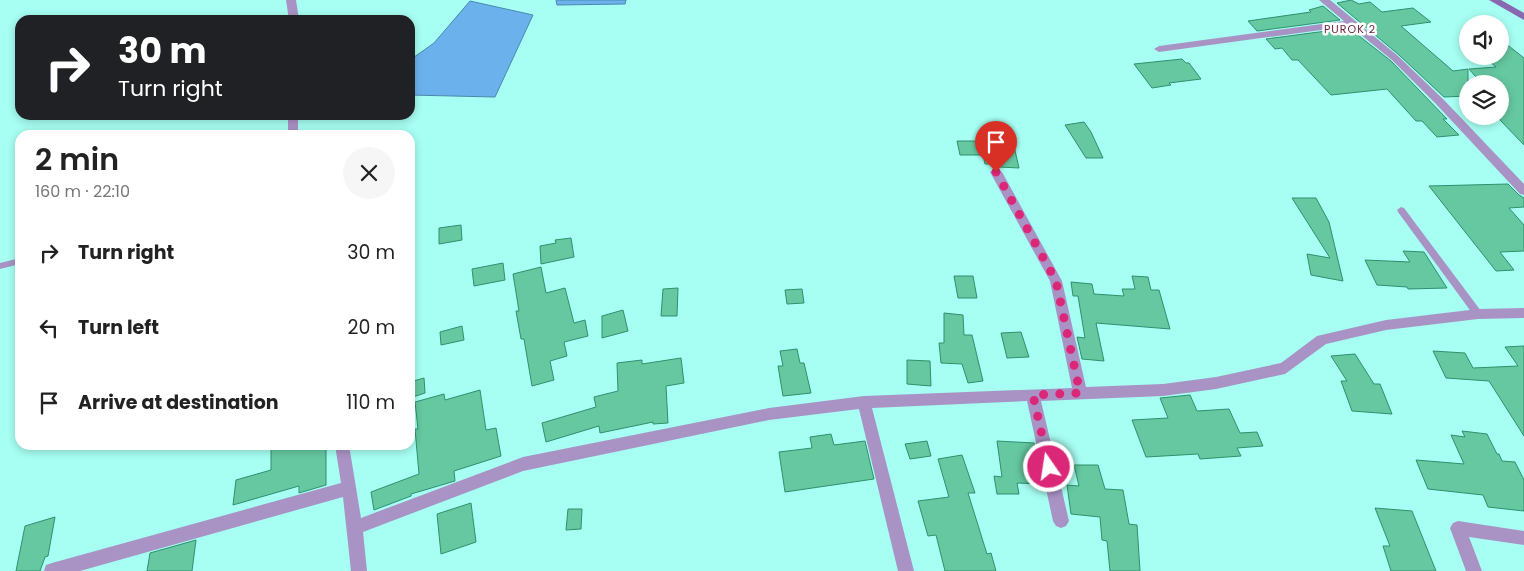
<!DOCTYPE html>
<meta charset="utf-8">
<style>
:root{--surface:#fff;--page:#f6f6f6;--text:#222;--muted:#767676}
body{margin:0;font-family:Poppins,sans-serif;background:var(--page);color:var(--text);height:100vh;display:flex;flex-direction:column;font-size:19px;white-space:nowrap}
*{box-sizing:border-box;margin:0}
p{font-size:16px;color:var(--muted)}
.icon{flex:none;width:28px;height:28px;fill:none;stroke:currentColor;stroke-width:2;stroke-linecap:round;stroke-linejoin:round}
.map{position:relative;flex:1;overflow:hidden}
.panel{position:absolute;left:15px;top:130px;width:400px;height:320px;display:flex;flex-direction:column;background:var(--surface);border-radius:15px;box-shadow:0 2px 8px #0003}
.panel>*{flex:none}
.hud{position:absolute;left:15px;top:15px;width:400px;height:105px;border-radius:15px;box-shadow:0 2px 8px #0003;background:#202124;color:#fff;overflow:hidden}
.buttons{position:absolute;left:1459px;top:15px;display:grid;gap:10px}
.buttons a{display:grid;place-items:center;width:50px;height:50px;border-radius:50%;background:var(--surface);box-shadow:0 2px 8px #0003;font-size:25px}
.pin{position:absolute;display:grid;place-items:center;width:42px;height:42px;color:#fff;margin:-51px -21px;border-radius:50% 50% 50% 0;rotate:-45deg;box-shadow:0 0 5px #0007}
.pin .icon{rotate:45deg}
.me{position:absolute;width:55px;margin:-28px;rotate:347deg;stroke-linejoin:round;filter:drop-shadow(0 0 4px #0008)}
.turn{display:flex;align-items:center;gap:18px;height:105px;padding:0 20px;font-size:22px}
.turn .icon{width:65px;height:65px;stroke-width:2.5}
.turn b{display:block;font-size:35px;line-height:42px}
.round{display:grid;place-items:center;flex:none;width:52px;height:52px;border-radius:26px;background:var(--page)}
.summary{display:flex;align-items:center;justify-content:space-between;height:85px;padding:0 20px}
h1{font-size:30px;font-weight:600;line-height:38px}
ul{padding:0;list-style:none}
li{display:flex;align-items:center;gap:15px;height:75px;padding:0 20px}
li div{flex:1}
li b{display:block;font-size:19px}
li em{font-style:normal}
.map>svg:first-child{display:block}
.water{fill:#6bb2ec;stroke:#4b87af}
.building{fill:#65c8a0;stroke:#2e916e}
.lines{fill:none;stroke-linecap:round;stroke-linejoin:round}
.lane{fill:#a993c5;fill-rule:evenodd}
.street{fill:#a993c5;fill-rule:evenodd}
.secondary{fill:#8a67b1;fill-rule:evenodd}
.route{stroke:#db2777;stroke-width:9;stroke-dasharray:0 16.2}
.labels{text-anchor:middle;dominant-baseline:central;stroke-width:5;stroke-linejoin:round;paint-order:stroke}
.far-neighbourhood-label{font-size:11px;letter-spacing:1px;fill:#6a2539;stroke:#fff}
</style>
<div class="map">
<svg width="1524" height="571" viewBox="0 0 1524 571">
<rect width="100%" height="100%" fill="#a7fef2"/>
<!-- water -->
<g class="water">
<path d="M556,0H626L625,4L557,5Z"/>
<path d="M470,1L533,15L495,97L410,95V60L434,43Z"/>
</g>
<!-- building -->
<g class="building">
<path d="M1351,0L1359,4L1370,2L1382,12L1413,8L1431,22L1401,26L1453,71L1468,69V96L1444,97L1399,55L1337,3Z"/>
<path d="M1323,6L1340,20L1257,31L1248,21L1311,12L1309,10Z"/>
<path d="M1349,28L1391,61L1447,119H1443L1459,135L1437,137L1422,121H1416L1387,89L1331,95L1298,60H1292L1282,48L1275,49L1266,39Z"/>
<path d="M1500,39L1524,58V145L1500,120V84H1482L1469,69L1496,67L1483,56H1500Z"/>
<path d="M1182,59L1186,63H1189L1201,79L1169,83L1171,85L1152,88L1134,64Z"/>
<path d="M1084,122L1091,132L1103,158H1086L1065,125Z"/>
<path d="M957,141H989L990,146H1014L1019,168L999,167L996,164H985L983,155H960Z"/>
<path d="M1508,184L1519,195L1524,198V207L1509,208L1524,225V251L1500,252L1514,270L1496,271L1429,186Z"/>
<path d="M1292,198H1316L1329,222L1343,281L1311,275L1307,254L1330,258Z"/>
<path d="M461,225L462,240L439,244V228Z"/>
<path d="M571,238L574,257L541,264L540,246L556,243L555,240Z"/>
<path d="M1403,251L1424,252L1447,288L1408,289L1407,287L1377,285L1365,260L1410,262Z"/>
<path d="M503,263L505,280L474,286L472,269Z"/>
<path d="M541,267L546,293L565,288L574,323L585,320L588,336L564,342L567,356L550,361L554,380L532,386L524,339H521L516,311H519L513,274Z"/>
<path d="M954,276H973L977,298H958Z"/>
<path d="M1132,276L1148,277L1151,290H1159L1170,329L1096,323L1104,361L1082,359L1077,337L1085,338L1078,296H1073L1071,282L1092,284L1094,294L1124,296L1122,289H1135Z"/>
<path d="M678,288L677,316H661L663,289Z"/>
<path d="M802,289L804,303L787,304L785,290Z"/>
<path d="M623,310L628,331L602,338V316Z"/>
<path d="M944,313L963,315L964,335H972L983,381L968,383L962,364L941,363L939,343H944Z"/>
<path d="M462,326L464,340L441,345L440,332Z"/>
<path d="M1021,332L1029,357L1007,358L1001,333Z"/>
<path d="M1524,346V436L1489,381L1446,378L1433,351L1465,353L1473,368L1518,366L1505,347Z"/>
<path d="M797,349L800,363H804L811,393L783,396L778,366H783L780,351Z"/>
<path d="M1355,354L1374,384H1380L1392,414L1352,411L1341,381H1347L1331,356Z"/>
<path d="M681,358L684,383L666,386L668,423L653,424V422L600,433L599,426L546,442L542,423L596,407L594,397L618,391L617,363L642,360V364Z"/>
<path d="M907,360L930,361L931,386L907,384Z"/>
<path d="M424,378L425,393L410,398V382Z"/>
<path d="M480,390L486,430L496,428L501,456L454,471L455,481L411,494V496L374,510L371,492L419,474L415,429H418L415,402L444,394L445,400Z"/>
<path d="M1190,395L1197,411L1229,409L1240,433L1257,432L1263,446L1237,448L1241,456L1200,459L1198,454L1146,457L1132,420L1168,418L1160,398Z"/>
<path d="M1462,431L1487,434L1497,454H1499L1502,461L1515,462L1524,480V511L1488,507L1483,495L1428,489L1416,460L1464,464L1451,435L1465,437Z"/>
<path d="M831,434L834,445L865,441L874,479L785,492L779,452L812,448L810,437Z"/>
<path d="M927,441L931,456L910,459L905,444Z"/>
<path d="M997,441L1034,443L1043,484L1017,483L1019,494H997L994,476L1002,477Z"/>
<path d="M271,445H326V485L299,493V486L233,505L236,480L271,470Z"/>
<path d="M962,455L975,493H968L987,554L991,553L996,571H945L936,535L928,536L918,501L949,497L938,459Z"/>
<path d="M1074,465H1098L1105,489L1123,490L1129,524L1137,525L1140,571H1110L1107,541L1102,540L1100,517L1071,514L1067,485L1079,486Z"/>
<path d="M471,503L476,542L441,554L437,514Z"/>
<path d="M1375,508L1412,511L1436,571H1391L1383,546H1390Z"/>
<path d="M568,509H582L581,529L566,530Z"/>
<path d="M55,517L48,556L45,557L40,571H16L25,526Z"/>
<path d="M196,540L192,571H147L150,553Z"/>
</g>
<g class="lines">
<!-- lane -->
<g class="lane">
<path d="M1401,207L1404,208L1481,311L1482,314L1481,317H1475L1398,212L1397,210Z"/>
<path d="M20,258V264L0,269V263Z"/>
</g>
<!-- street -->
<g class="street">
<path d="M286,0H296L299,20H289Z"/>
<path d="M1319,0H1330L1398,56L1444,100L1524,184V195L1520,194L1436,104L1392,60L1350,26L1159,52L1154,49L1159,46L1344,21Z"/>
<rect x="288" y="115" width="10" height="20"/>
<path d="M996,168L1002,172L1062,281L1086,387L1163,384L1216,377L1281,363L1317,336L1386,320L1478,309L1524,308V318L1478,319L1386,330L1326,344L1285,374L1216,389L1163,396L1041,401L1069,521L1066,526L1061,528L1056,526L1053,521L1027,401L872,408L914,571H898L859,409L769,420L523,471L363,532L367,571H351L343,497L80,571H44L46,565L52,563L341,483L335,445H349L361,518L523,457L769,408L864,396L1072,388L1050,281L990,172Z"/>
<path d="M1458,521L1524,531V545L1469,537L1482,571H1466L1450,528L1453,523Z"/>
</g>
<!-- secondary -->
<path class="secondary" d="M1489,0H1501L1524,13V20Z"/>
</g>
<g class="lines">
<!-- route -->
<path class="route" d="M996,172L1056,281L1080,393L1033,395L1049,467"/>
</g>
<g class="labels">
<!-- far-neighbourhood labels -->
<g class="far-neighbourhood-label">
<text x="1350" y="29">PUROK 2</text>
</g>
</g>
</svg>
<div class="buttons">
<a><svg class="icon" aria-label="sound" viewBox="0 0 24 24"><path d="M4 9h4l5-4v14l-5-4H4zM17 9q2 3 0 6"/></svg></a>
<a><svg class="icon" aria-label="layers" viewBox="0 0 24 24"><path d="M12 4l9 5-9 5-9-5zM3 14l9 5 9-5"/></svg></a>
</div>
<div class="pin" style="left:996px;top:172px;background:#d93025"><svg class="icon" aria-label="arrive" viewBox="0 0 24 24"><path d="M6 21V4h12l-3 4 3 4H6"/></svg></div>
<svg class="me" style="left:1049px;top:467px" viewBox="-20 -20 40 40"><circle r="17" fill="#db2777" stroke="#fff" stroke-width="3"/><path d="M0-11L8 9 0 5-8 9z" fill="#fff"/></svg>
<div class="hud">
<div class="turn"><svg class="icon" aria-label="right" viewBox="0 0 24 24"><path d="M7 20v-9h11M14 6l5 5-5 5"/></svg><div><b>30 m</b>Turn right</div></div>
</div>
<section class="panel">
<div class="summary"><div><h1>2 min</h1><p>160 m · 22:10</p></div><a class="round"><svg class="icon" aria-label="close" viewBox="0 0 24 24"><path d="M6 6l12 12M18 6L6 18"/></svg></a></div>
<ul>
<li><svg class="icon" aria-label="right" viewBox="0 0 24 24"><path d="M7 20v-9h11M14 6l5 5-5 5"/></svg><div><b>Turn right</b></div><em>30 m</em></li>
<li><svg class="icon" aria-label="left" viewBox="0 0 24 24"><path d="M17 20v-9H6M10 6l-5 5 5 5"/></svg><div><b>Turn left</b></div><em>20 m</em></li>
<li><svg class="icon" aria-label="arrive" viewBox="0 0 24 24"><path d="M6 21V4h12l-3 4 3 4H6"/></svg><div><b>Arrive at destination</b></div><em>110 m</em></li>
</ul>
</section>
</div>
